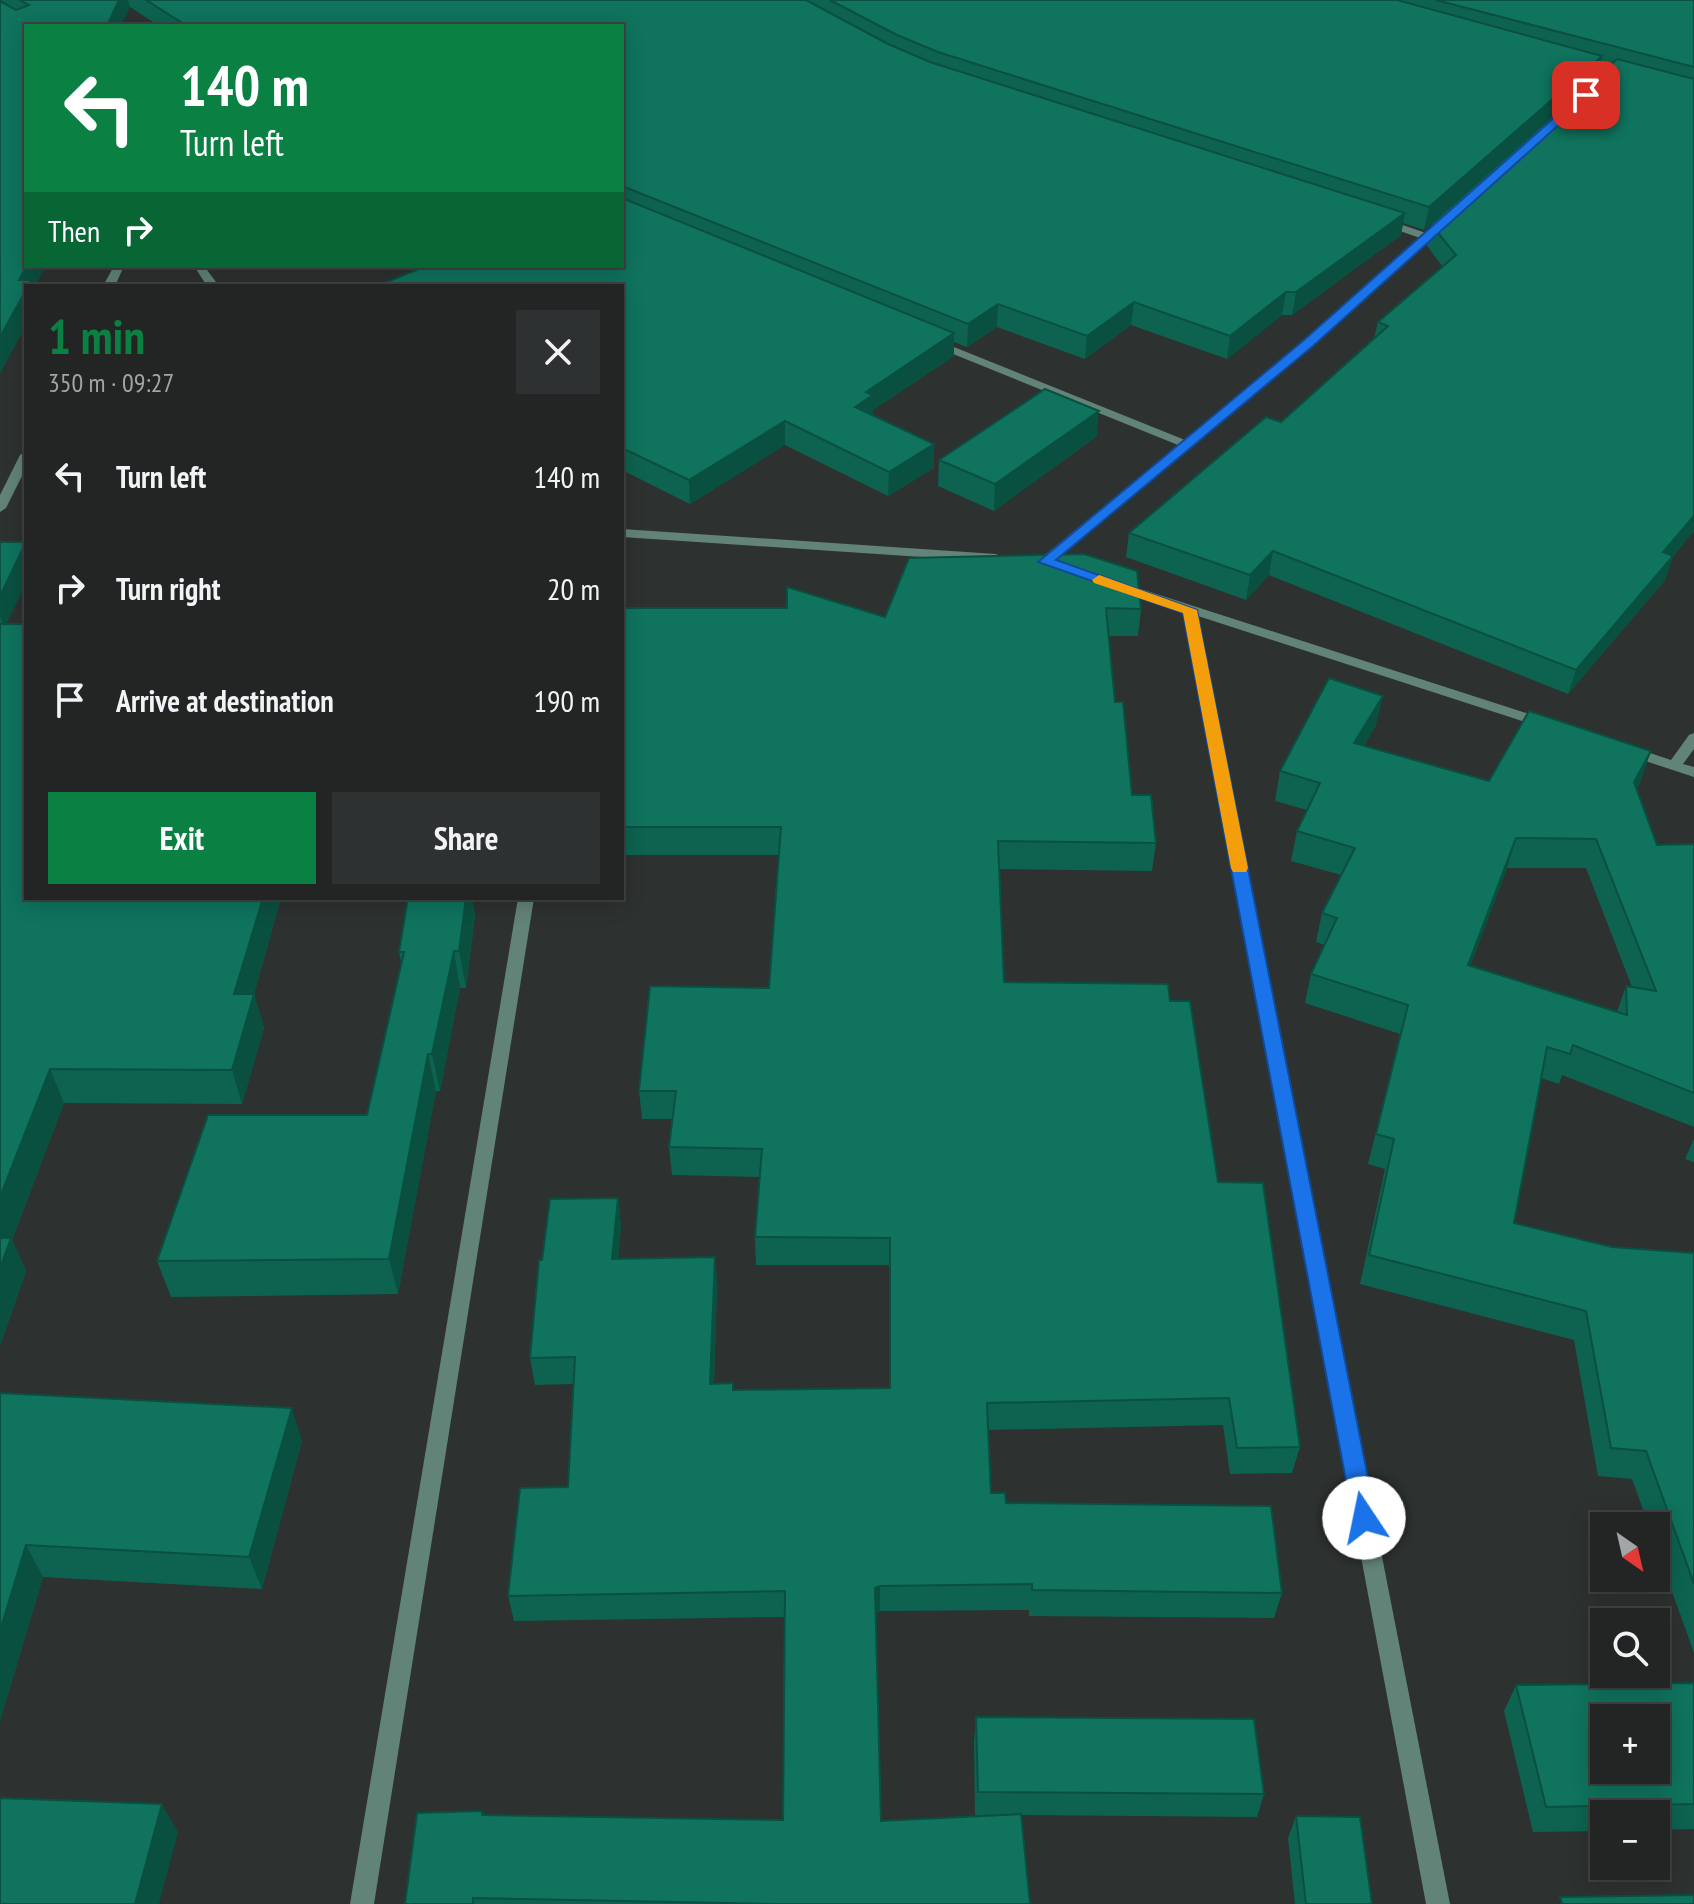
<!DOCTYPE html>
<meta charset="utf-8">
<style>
:root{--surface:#222524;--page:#2e3131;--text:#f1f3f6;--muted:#a2a5a6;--line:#3f4241;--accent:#0b8043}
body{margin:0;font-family:"PT Sans Narrow",sans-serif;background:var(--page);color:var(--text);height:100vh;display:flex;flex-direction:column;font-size:30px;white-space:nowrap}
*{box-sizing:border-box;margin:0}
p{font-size:26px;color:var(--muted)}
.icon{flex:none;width:44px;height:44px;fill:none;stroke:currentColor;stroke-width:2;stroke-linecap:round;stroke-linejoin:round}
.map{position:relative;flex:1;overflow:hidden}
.sheet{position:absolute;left:24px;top:284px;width:600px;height:616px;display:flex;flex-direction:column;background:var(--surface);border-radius:0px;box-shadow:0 4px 20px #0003,0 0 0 2px var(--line)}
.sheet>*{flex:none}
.hud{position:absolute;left:24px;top:24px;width:600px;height:244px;border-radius:0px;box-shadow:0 4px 20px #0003,0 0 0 2px var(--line);background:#0b8043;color:#fff;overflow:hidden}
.needle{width:52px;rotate:146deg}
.buttons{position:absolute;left:1590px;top:1512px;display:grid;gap:16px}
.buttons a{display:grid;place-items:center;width:80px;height:80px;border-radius:0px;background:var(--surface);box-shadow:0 4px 20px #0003,0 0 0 2px var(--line);font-size:40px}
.pin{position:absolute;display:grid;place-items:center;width:68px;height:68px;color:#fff;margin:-34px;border-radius:16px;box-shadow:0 4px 12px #0006}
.me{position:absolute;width:88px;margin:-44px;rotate:349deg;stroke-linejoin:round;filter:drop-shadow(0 0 6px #0008)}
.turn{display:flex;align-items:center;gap:28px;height:168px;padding:0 24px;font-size:36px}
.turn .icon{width:104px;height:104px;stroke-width:2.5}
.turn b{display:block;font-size:56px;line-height:68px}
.then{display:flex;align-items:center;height:76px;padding:0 24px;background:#0003;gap:16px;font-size:30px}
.round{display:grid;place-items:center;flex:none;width:84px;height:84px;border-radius:0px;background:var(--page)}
.head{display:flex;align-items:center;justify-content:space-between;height:136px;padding:0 24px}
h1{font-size:48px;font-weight:800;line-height:60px;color:var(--accent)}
.button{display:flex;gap:16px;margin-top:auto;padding:16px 24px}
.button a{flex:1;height:92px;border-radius:0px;background:var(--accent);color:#fff;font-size:32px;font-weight:800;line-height:92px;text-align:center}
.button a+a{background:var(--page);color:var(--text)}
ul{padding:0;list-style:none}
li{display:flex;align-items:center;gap:24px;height:112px;padding:0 24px}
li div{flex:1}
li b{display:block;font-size:30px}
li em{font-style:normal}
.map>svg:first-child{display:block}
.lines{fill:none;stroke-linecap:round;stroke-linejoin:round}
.minor{fill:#628378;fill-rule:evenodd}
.wall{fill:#0d6350;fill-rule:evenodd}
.shaded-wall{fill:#0a5041}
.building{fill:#0f735d;stroke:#0a5041;stroke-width:2;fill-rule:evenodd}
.route{fill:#1a73e8;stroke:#114b97;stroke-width:2}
.slow{fill:#f59e0b}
</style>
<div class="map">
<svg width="1694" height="1904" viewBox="0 0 1694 1904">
<rect width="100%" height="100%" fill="#2d3130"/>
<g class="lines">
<!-- minor -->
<g class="minor">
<path d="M1380,220H1388L1426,233L1439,221L1448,223L1312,345L1050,565H1040V559L1178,445L931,345V341H939L1185,440L1304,341L1420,238L1380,224Z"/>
<path d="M114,266H124L115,286H103Z"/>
<path d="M194,266H204L219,286H207Z"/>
<path d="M26,451V468L6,508L0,512V495L20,455Z"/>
<path d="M622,529L996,554L1003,558L996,562L622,537Z"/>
<path d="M1119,582L1551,721L1553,724L1551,727H1541L1198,616L1450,1904H1426L1184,611L1114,589V583Z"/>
<path d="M1694,733V749L1683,764L1694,767V777L1624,754L1622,751L1629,746L1671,760L1689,735Z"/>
<path d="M518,898H534L374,1904H350Z"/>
</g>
</g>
<!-- wall -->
<g class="wall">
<path d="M0,0H1694V531L1673,556L1665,580L1568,694L1269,575L1246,600L1126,557L1129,533L1281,422L1374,338L1378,322L1443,267L1427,246L1431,224L1608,67L1600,65L1597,76L1424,230L1403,223L1401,235L1292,315H1282L1227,359L1131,325L1085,359L997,327L967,347L954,342V356L873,410V415L934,444V468L888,496L785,445L690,504L622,470V26H159L130,7L26,26V325L0,373Z"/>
<path d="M1097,436L994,511L938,486L939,460Z"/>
<path d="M0,542H26V583L6,624L26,898H281L254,994L264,1028L242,1104L64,1103L12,1240L26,1271L0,1346Z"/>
<path d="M909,558L1141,609L1138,636H1108L1115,702L1132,795L1156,843L1152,871L999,869L1004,982L1170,1001L1218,1182L1300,1447L1292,1473L1230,1474L1223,1425L988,1430L991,1493L1006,1503L1282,1593L1274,1618L1029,1616V1610L880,1611L876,1613L881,1821L992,1815H975L974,1741L976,1717L1264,1794L1257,1817L1021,1815L1030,1904H405L482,1811L484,1815L783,1820L784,1617L514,1621L508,1596L568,1487L573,1384L535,1385L530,1358L542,1260L618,1198L621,1226L618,1259L715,1257L717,1284L714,1384L734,1390L890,1388V1265H756L755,1237L760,1177L672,1175L669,1147L673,1119H642L639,1091L769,988L779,855H622V608L885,617Z"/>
<path d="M1376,725L1364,746L1489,781L1641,780L1637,788L1657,845L1694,844V1127L1562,1075L1559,1084L1541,1078L1514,1223L1612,1247L1694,1253V1653L1656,1547V1526H1649L1632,1479L1598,1476L1574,1340L1360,1284L1385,1169L1368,1164L1400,1034L1305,1003L1311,974L1324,945L1316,942L1322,913L1341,875L1291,861L1297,831L1307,810L1275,801L1280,771ZM1507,868H1586L1632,987L1626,986L1617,1012L1470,966Z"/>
<path d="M408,898H472L475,916L466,988H460L440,1091H436L398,1294L171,1297L157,1261L367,1115L401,962L399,952Z"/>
<path d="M1694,1139V1162L1685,1159Z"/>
<path d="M0,1393L302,1441L262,1589L43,1577L0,1721Z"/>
<path d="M1694,1683V1829L1656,1830V1814H1604V1831L1533,1832L1504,1711L1516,1685Z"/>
<path d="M1296,1816L1372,1904H1295L1288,1838Z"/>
</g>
<!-- shaded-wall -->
<g class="shaded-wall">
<path d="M119,0H128L130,7L121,26H107Z"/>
<path d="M1602,56L1597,76L1424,230L1429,207Z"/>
<path d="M1405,213L1401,235L1292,315L1296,292Z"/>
<path d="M27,266H46L35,286H26V325L0,373V337L19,280Z"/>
<path d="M1286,292L1282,315L1227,359L1230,336Z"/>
<path d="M1134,302L1131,325L1085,359L1087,336Z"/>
<path d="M998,304L997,327L967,347L968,324Z"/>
<path d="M954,333V356L873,410V418L855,407L866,392Z"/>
<path d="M1099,411L1097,436L994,511L995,484Z"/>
<path d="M785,421V445L690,504L689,480Z"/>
<path d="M934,444V468L888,496L889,472Z"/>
<path d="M1694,516V531L1660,571L1673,556L1665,580L1568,694L1576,670L1663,552Z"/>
<path d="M26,542V583L4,629L0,617V596Z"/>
<path d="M1273,551L1269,575L1246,600L1250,575Z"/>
<path d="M1383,696L1376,725L1348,773L1354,743Z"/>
<path d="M1651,751L1641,780L1624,812L1634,782Z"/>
<path d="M1516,838L1507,868L1459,995L1468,965Z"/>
<path d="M263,898H281L254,994L264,1028L242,1104L232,1070L234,994Z"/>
<path d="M466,898H472L475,916L466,988L459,951Z"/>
<path d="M454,951L460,988L440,1091L432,1054Z"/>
<path d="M428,1054L436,1091L398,1294L389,1259Z"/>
<path d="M50,1069L64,1103L12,1240L26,1271L0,1346V1197Z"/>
<path d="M618,1198L621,1226L616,1286L612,1259Z"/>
<path d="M715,1257L717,1284L713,1411L710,1384Z"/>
<path d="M292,1408L302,1441L262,1589L249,1557Z"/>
<path d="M26,1545L43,1577L0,1721V1631Z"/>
<path d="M880,1586V1611L874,1614L875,1588Z"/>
<path d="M162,1804L178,1832L159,1904H135Z"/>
</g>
<!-- building -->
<g class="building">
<path d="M20,0H119L107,26H26V266H27L19,280H31L28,286H26V290L0,337V1L16,10L29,5Z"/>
<path d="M146,0H806L888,44L930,62L1405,213L1296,292H1286L1230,336L1134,302L1087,336L998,304L968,324L622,186V26H187Z"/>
<path d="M830,0H1397L1602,56L1429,207L938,52L897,35Z"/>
<path d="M1436,0H1694V67Z"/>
<path d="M1617,59L1694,79V516L1663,552L1673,556L1576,670L1273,551L1250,575L1129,533L1266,417L1281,422L1388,326L1378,322L1456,255L1431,224Z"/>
<path d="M622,198L954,333L866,392L873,395L855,407L934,444L889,472L785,421L689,480L622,448V286H377L426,266H622Z"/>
<path d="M1045,389L1099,411L995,484L939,460Z"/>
<path d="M0,542H26L0,596Z"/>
<path d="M1084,554L1137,571L1141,609L1106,608L1115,702H1123L1132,795H1151L1156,843L998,841L1004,982L1168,984L1170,1001H1190L1218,1182L1263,1183L1300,1447L1237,1448L1229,1398L987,1403L991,1493H1005L1006,1503L1271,1506L1282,1593L1032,1590V1584L880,1586L875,1588L881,1821L1021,1814L1030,1904H774L473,1898V1904H405L417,1813L482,1811V1815L783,1820L785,1591L508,1596L520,1488L568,1487L575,1357L530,1358L539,1260H542L550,1199L618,1198L612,1259L715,1257L710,1384L733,1383V1390L890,1388V1238L755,1237L762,1149L669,1147L676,1091H639L650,986L769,988L781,827H622V608H787V587L885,617L909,558Z"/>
<path d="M0,624H26V898H263L234,994H254L232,1070L50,1069L0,1197Z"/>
<path d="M1329,678L1383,696L1354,743L1489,781L1529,711L1651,751L1634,782L1657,845L1694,844V1093L1573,1045L1570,1054L1547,1047L1514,1223L1612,1247L1694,1253V1584L1646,1451L1611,1448L1586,1311L1369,1255L1394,1139L1376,1134L1408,1005L1311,974L1337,918L1322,913L1355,848L1297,831L1320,783L1280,771ZM1516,838L1596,839L1656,991L1626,986L1627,1015L1468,965Z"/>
<path d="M408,898H466L459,951H454L432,1054H428L389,1259L157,1261L208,1115H367L404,952H399Z"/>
<path d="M0,1238H11L0,1268Z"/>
<path d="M0,1393L292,1408L249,1557L26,1545L0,1631Z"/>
<path d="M1694,1683V1804L1546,1807L1516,1685ZM1604,1718H1656V1770H1604Z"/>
<path d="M976,1717L1254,1719L1264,1794L978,1792Z"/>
<path d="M0,1798L162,1804L135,1904H0Z"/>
<path d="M1296,1816L1360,1817L1372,1904H1306Z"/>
<path d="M1694,1895V1904H1562L1560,1897Z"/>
</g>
<!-- route -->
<path class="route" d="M1583,92L1592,95L1313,346L1056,560L1197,610L1376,1518L1372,1525L1364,1528L1356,1525L1353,1518L1183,613L1038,562L1304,340Z"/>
<!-- slow -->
<path class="slow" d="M1099,575L1197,610L1248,868L1246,872H1233L1231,868L1183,613L1094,583L1092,580Z"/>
</svg>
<div class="buttons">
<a><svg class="needle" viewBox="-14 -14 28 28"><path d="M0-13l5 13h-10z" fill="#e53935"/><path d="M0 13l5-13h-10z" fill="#a2a5a6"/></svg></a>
<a><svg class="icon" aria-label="search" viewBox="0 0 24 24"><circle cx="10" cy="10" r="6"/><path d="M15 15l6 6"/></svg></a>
<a>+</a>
<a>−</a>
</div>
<div class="pin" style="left:1586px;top:95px;background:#d93025"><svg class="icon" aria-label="arrive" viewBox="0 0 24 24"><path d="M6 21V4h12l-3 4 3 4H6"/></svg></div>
<svg class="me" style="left:1364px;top:1518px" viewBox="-20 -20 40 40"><circle r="19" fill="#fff"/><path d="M0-13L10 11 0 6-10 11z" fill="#1a73e8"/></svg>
<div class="hud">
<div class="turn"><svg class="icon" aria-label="left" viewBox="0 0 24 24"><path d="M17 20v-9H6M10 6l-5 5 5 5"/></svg><div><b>140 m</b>Turn left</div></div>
<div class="then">Then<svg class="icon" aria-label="right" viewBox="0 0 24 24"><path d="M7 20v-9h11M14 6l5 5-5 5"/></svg></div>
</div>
<section class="sheet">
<div class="head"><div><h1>1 min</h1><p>350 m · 09:27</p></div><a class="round"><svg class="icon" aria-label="close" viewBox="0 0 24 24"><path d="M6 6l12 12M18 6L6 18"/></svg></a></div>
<ul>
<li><svg class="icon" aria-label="left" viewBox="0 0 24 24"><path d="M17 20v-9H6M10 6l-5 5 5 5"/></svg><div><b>Turn left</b></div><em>140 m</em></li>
<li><svg class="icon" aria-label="right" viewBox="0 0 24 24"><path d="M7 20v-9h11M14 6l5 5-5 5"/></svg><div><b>Turn right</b></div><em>20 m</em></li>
<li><svg class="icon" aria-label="arrive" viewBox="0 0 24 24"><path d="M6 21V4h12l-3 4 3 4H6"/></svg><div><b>Arrive at destination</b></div><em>190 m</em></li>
</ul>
<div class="button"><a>Exit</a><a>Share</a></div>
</section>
</div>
